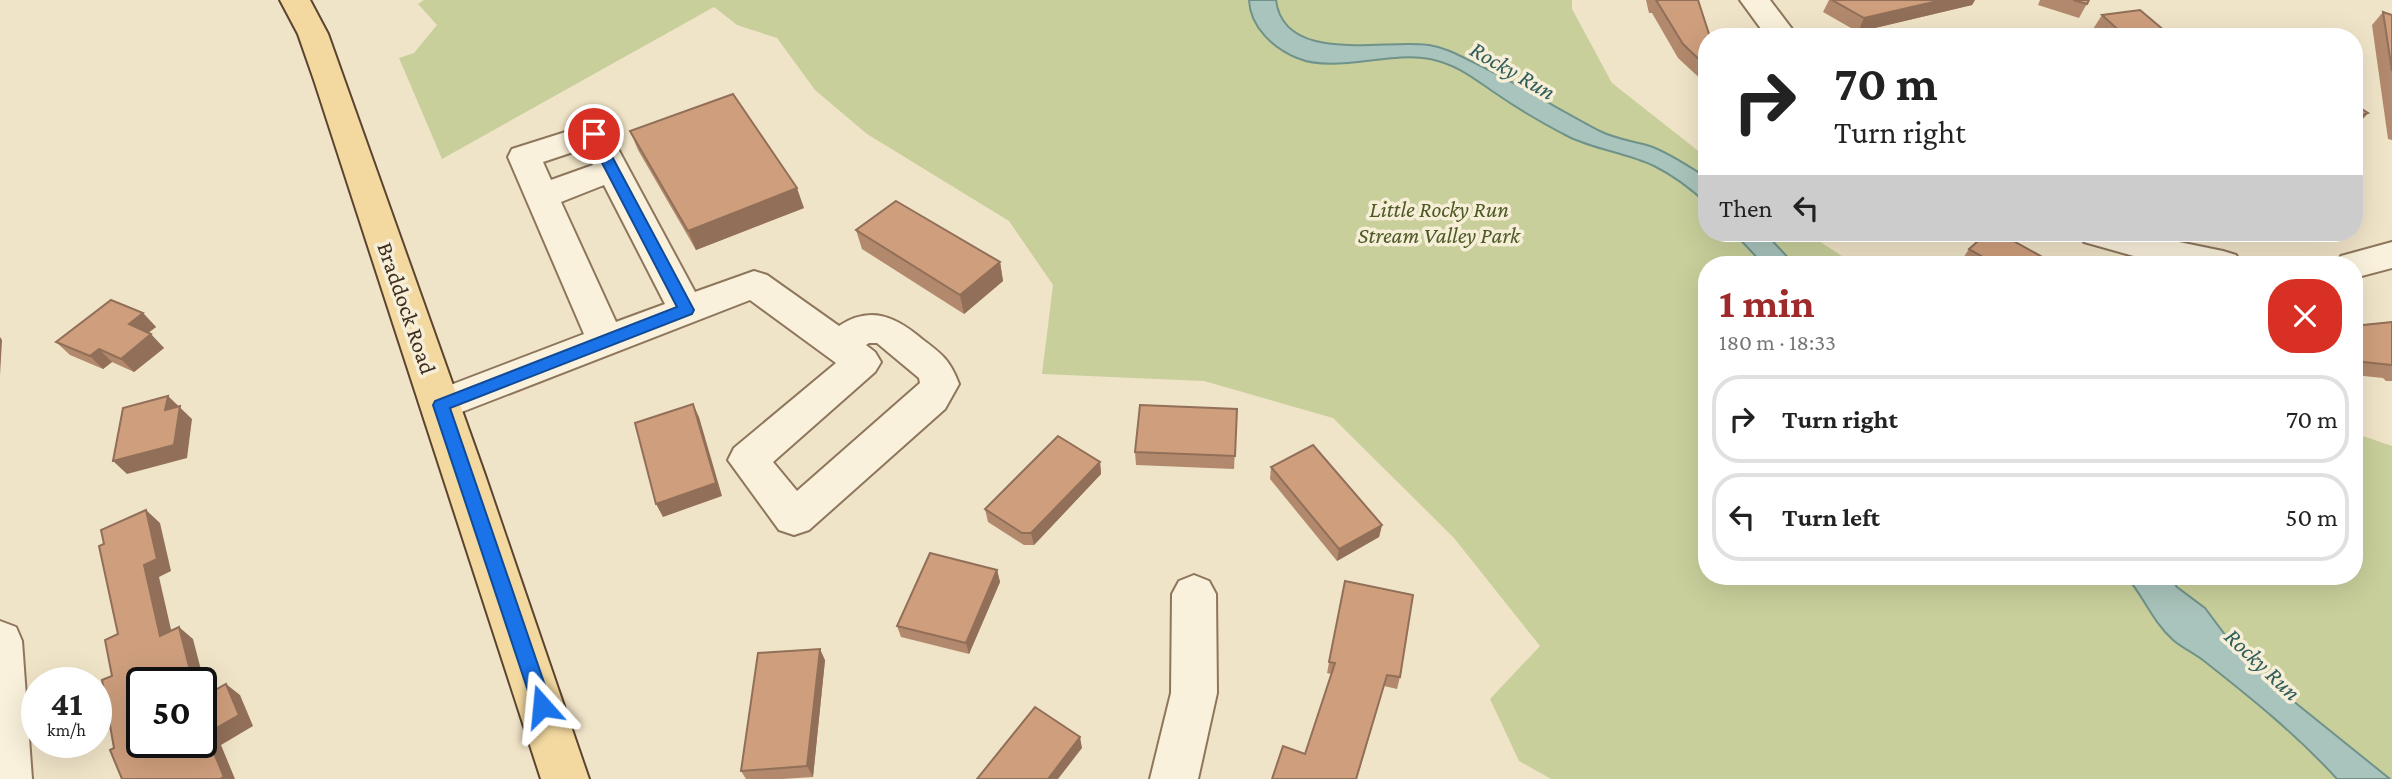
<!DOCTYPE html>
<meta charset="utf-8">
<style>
:root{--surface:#fff;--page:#f6f6f6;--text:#222;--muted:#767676;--line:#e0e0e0;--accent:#9e2a2b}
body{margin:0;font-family:"Crimson Pro",serif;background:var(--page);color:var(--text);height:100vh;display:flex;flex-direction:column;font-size:26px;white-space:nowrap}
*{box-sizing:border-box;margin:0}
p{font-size:23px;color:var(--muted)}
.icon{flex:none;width:38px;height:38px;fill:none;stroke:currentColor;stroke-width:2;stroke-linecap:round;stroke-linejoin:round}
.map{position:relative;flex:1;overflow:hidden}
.panel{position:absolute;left:1698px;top:256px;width:665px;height:329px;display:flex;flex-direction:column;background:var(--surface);border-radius:28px;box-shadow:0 7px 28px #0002}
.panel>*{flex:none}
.guide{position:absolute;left:1698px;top:28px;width:665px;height:214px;border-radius:28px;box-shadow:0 7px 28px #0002;background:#fff;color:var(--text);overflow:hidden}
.speed{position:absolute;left:21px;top:667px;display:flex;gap:14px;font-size:35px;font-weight:700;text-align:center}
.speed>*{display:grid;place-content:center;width:91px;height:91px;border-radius:50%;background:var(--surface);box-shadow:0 7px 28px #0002;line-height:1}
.speed small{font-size:18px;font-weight:400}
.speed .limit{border:4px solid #111;border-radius:10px;background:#fff;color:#111}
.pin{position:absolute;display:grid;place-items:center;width:60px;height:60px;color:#fff;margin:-30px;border:4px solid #fff;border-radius:50%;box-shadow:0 2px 7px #0007}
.me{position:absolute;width:77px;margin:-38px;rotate:342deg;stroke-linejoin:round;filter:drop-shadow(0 0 5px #0008)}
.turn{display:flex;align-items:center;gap:24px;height:147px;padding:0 21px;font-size:32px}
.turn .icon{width:91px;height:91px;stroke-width:2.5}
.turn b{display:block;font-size:49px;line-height:60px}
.then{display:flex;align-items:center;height:66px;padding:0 21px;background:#0003;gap:14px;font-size:26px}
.round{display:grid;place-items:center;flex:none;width:74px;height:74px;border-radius:28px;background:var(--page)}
.summary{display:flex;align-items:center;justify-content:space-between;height:119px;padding:0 21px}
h1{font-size:42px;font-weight:700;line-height:52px;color:var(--accent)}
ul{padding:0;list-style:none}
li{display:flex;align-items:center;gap:21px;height:88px;margin:0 14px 10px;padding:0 7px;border:4px solid var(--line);border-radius:28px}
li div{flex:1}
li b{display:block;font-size:26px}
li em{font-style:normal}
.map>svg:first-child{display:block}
.green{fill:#c9cf9b}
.water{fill:#a9c4bc;stroke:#6f938a;stroke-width:2}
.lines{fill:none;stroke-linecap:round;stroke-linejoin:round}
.minor-casing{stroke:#8d765c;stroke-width:4}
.major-casing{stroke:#5b4430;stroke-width:4}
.minor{fill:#faf1dc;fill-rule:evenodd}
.major{fill:#f3d9a0;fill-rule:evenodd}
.wall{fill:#b2896c}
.shaded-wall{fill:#916f58}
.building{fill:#cf9f7d;stroke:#916f58;stroke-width:2}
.route{fill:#1a73e8;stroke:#114b97;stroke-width:2}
.labels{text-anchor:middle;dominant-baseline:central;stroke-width:7;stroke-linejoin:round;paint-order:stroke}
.park-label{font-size:23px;font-style:italic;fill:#4d5a26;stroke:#f7eed8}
.street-label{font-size:23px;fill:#3d2e20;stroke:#f7eed8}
.water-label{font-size:24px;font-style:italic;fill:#2f5d5a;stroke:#f7eed8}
</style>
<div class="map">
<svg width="2392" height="779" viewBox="0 0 2392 779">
<rect width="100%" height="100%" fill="#f0e4c8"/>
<!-- green -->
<path class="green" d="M424,0H1572V9L1612,83L1706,157V233H1807L1854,264H1706V576H2354V433L2392,446V779H1551L1519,761L1490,699L1540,646L1454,538L1333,418L1204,381L1042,374L1053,285L1009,221L867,134L815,90L777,38L737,25L714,7L442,159L399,58L414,53L437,25L418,4Z"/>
<!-- water -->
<g class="water">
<path d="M1249,0H1276C1284,66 1387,38 1429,45C1449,48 1465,59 1483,67C1523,87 1560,110 1600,131C1616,139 1633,141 1650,146C1670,153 1688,166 1706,177V203C1692,190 1672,175 1654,166C1627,153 1596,150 1569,137C1544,124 1518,109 1495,93C1473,78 1458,65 1430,59C1389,51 1335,74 1297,58C1273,48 1250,27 1249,0Z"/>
<path d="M1734,233H1765L1794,264H1763Z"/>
<path d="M2126,576H2169L2177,587L2205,608L2226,636L2292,700L2390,779H2337C2297,735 2251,698 2204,661C2194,653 2182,648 2173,640C2152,621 2144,597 2126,576Z"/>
</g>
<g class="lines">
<defs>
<g id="minor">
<path d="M1740,0H1770L1798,37H1767Z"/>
<path d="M594,123L605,127L610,134L695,292L754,271L767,275L839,326C871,305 896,317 922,339C942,354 950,360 959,384L945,409L809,530L794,535L779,530L728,460L734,448L836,363L750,300L441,420L427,416L422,405L427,394L584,334L508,157L512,149ZM585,148L593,165L551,180L543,162ZM604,185L665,304L616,322L561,202ZM869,343H877L919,378L920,383L797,491L773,462L875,372L881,362L875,352L866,345Z"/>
<path d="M2079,233H2135L2223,251L2236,255L2241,264H2162L2084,242Z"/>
<path d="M2392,242V268L2354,278V264H2337L2341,256Z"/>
<path d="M1194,575L1209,581L1216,594L1217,693L1198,779H1150L1171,693L1172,594L1179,581Z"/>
<path d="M0,621L16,627L22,641L32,779H0Z"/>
</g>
<path id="major" d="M280,0H310L328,34L485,475L589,779H541L314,80L298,34Z"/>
</defs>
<!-- minor casing -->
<use href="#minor" class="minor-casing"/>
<!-- major casing -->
<use href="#major" class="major-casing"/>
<!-- minor -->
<use href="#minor" class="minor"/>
<!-- major -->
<use href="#major" class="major"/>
</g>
<!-- wall -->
<g class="wall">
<path d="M1646,0H1698L1706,37V84L1678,58L1652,13H1649Z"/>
<path d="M1829,0H1975L1972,5L1858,32L1823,12Z"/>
<path d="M2040,0H2089L2079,18L2038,5Z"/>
<path d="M2383,12L2392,15V140L2388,139L2372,25Z"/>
<path d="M2102,15L2172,37H2102L2093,29Z"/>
<path d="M630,131L804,208L696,250L638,150Z"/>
<path d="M856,230L1000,262L1003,281L964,314L862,249Z"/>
<path d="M1890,233H1907L1900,239Z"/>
<path d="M1969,249L2055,264H1963L1960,263Z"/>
<path d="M143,313L156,327L148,333L164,348L134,372L112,362L103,369L70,355L56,342Z"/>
<path d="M2392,322V381H2386L2383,378L2354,375V326Z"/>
<path d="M1237,409L1234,469L1136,465L1135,452Z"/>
<path d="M1100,462L1101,474L1034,545H1024L988,522L985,509Z"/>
<path d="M1271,467L1382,525L1379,537L1337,561L1270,479Z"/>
<path d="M997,570L1000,582L969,654L901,637L897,626Z"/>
<path d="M1345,581L1400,677L1397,689L1384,686L1357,779H1272L1305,754L1331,674L1327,673Z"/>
<path d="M825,660L813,777L782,779H746L741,771Z"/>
</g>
<!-- shaded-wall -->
<g class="shaded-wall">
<path d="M1942,0H1975L1972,5L1858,32L1864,18Z"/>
<path d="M2368,113L2356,127H2354V118Z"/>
<path d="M797,188L804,208L696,250L688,231Z"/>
<path d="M1000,262L1003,281L964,314L960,295Z"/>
<path d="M143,313L156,327L141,338L129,324Z"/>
<path d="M151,334L164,348L134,372L121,359Z"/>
<path d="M0,337L2,340L0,375Z"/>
<path d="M99,349L112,362L103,369L90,356Z"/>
<path d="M168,396L192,419L187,458L127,474L113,461L165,410Z"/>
<path d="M693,404L699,417L722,496L663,517L656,504Z"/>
<path d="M1100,462L1101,474L1034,545L1031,533Z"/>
<path d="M146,510L160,523L171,571L159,577L175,647L160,636L144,565Z"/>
<path d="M1382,525L1379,537L1337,561L1339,549Z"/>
<path d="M997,570L1000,582L969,654L966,643Z"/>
<path d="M179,627L193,639L212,712L201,704V682H193Z"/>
<path d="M820,649L825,660L813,777L807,766Z"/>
<path d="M226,684L240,695L253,726L221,745L235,779H220L206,734Z"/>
<path d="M1080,737L1082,748L1058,779H1048Z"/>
</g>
<!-- building -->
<g class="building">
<path d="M1656,0H1698L1710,37H1706V66L1683,44Z"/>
<path d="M1832,0H1942L1864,18Z"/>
<path d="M2073,0H2089L2087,4Z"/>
<path d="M2140,10L2172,37H2126L2102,15Z"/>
<path d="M2383,12L2392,15V71Z"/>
<path d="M733,94L797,188L688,231L630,131Z"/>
<path d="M2354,104L2368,113L2354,118Z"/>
<path d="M896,201L1000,262L960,295L856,230Z"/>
<path d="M1987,233H1999L2055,264H1995L1969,249Z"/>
<path d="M111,300L143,313L129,324L151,334L121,359L99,349L90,356L56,342Z"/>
<path d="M2392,322V365L2354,361V326Z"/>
<path d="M168,396L165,410L180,406L174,445L113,461L123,408Z"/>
<path d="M693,404L716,483L656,504L635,423Z"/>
<path d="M1140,405L1237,409L1235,456L1135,452Z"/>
<path d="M1058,436L1100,462L1031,533H1022L985,509Z"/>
<path d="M1313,445L1382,525L1339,549L1271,467Z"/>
<path d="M146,510L157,559L144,565L160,636L179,627L193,682H142V742H201V698L226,684L239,715L206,734L224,777L220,779H122L110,750L114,748L102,680L112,676L105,640L118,634L99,546L104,544L101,530Z"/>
<path d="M930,553L997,570L966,643L897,626Z"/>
<path d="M1345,581L1413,595L1400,677L1387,675L1356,779H1272L1283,746L1305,754L1335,663L1329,662Z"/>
<path d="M820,649L807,766L741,771L758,653Z"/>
<path d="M1035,707L1080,737L1048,779H977Z"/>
</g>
<!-- route -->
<path class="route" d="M594,129L600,134L694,310L692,314L450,408L552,706L549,712L542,714L535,712L533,706L433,405L435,401L677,307L587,134Z"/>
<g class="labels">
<!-- park labels -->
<g class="park-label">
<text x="1439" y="209">Little Rocky Run<tspan x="1439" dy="26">Stream Valley Park</tspan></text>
</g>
<!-- street labels -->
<g class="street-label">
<text transform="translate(407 308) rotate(71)">Braddock Road</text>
</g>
<!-- water labels -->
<g class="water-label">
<text transform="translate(1513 70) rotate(30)">Rocky Run</text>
<text transform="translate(2263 664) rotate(43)">Rocky Run</text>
</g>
</g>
</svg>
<div class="speed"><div>41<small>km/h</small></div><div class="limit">50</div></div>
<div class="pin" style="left:594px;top:134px;background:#d93025"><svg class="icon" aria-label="arrive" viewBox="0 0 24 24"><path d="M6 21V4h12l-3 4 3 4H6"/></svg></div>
<svg class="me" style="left:542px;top:706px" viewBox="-20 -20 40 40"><path d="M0-17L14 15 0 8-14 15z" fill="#1a73e8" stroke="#fff" stroke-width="4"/></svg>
<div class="guide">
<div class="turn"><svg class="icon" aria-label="right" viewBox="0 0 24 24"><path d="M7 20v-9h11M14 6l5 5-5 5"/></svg><div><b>70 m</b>Turn right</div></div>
<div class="then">Then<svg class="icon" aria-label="left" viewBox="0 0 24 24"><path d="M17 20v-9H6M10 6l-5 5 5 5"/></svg></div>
</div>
<section class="panel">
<div class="summary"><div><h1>1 min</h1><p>180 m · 18:33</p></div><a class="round" style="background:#d93025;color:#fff"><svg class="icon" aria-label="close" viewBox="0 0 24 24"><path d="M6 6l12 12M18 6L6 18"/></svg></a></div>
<ul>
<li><svg class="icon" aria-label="right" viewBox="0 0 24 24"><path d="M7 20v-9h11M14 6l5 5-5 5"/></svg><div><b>Turn right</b></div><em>70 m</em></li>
<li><svg class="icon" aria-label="left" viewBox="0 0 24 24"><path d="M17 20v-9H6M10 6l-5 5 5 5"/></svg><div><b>Turn left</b></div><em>50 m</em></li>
</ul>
</section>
</div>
